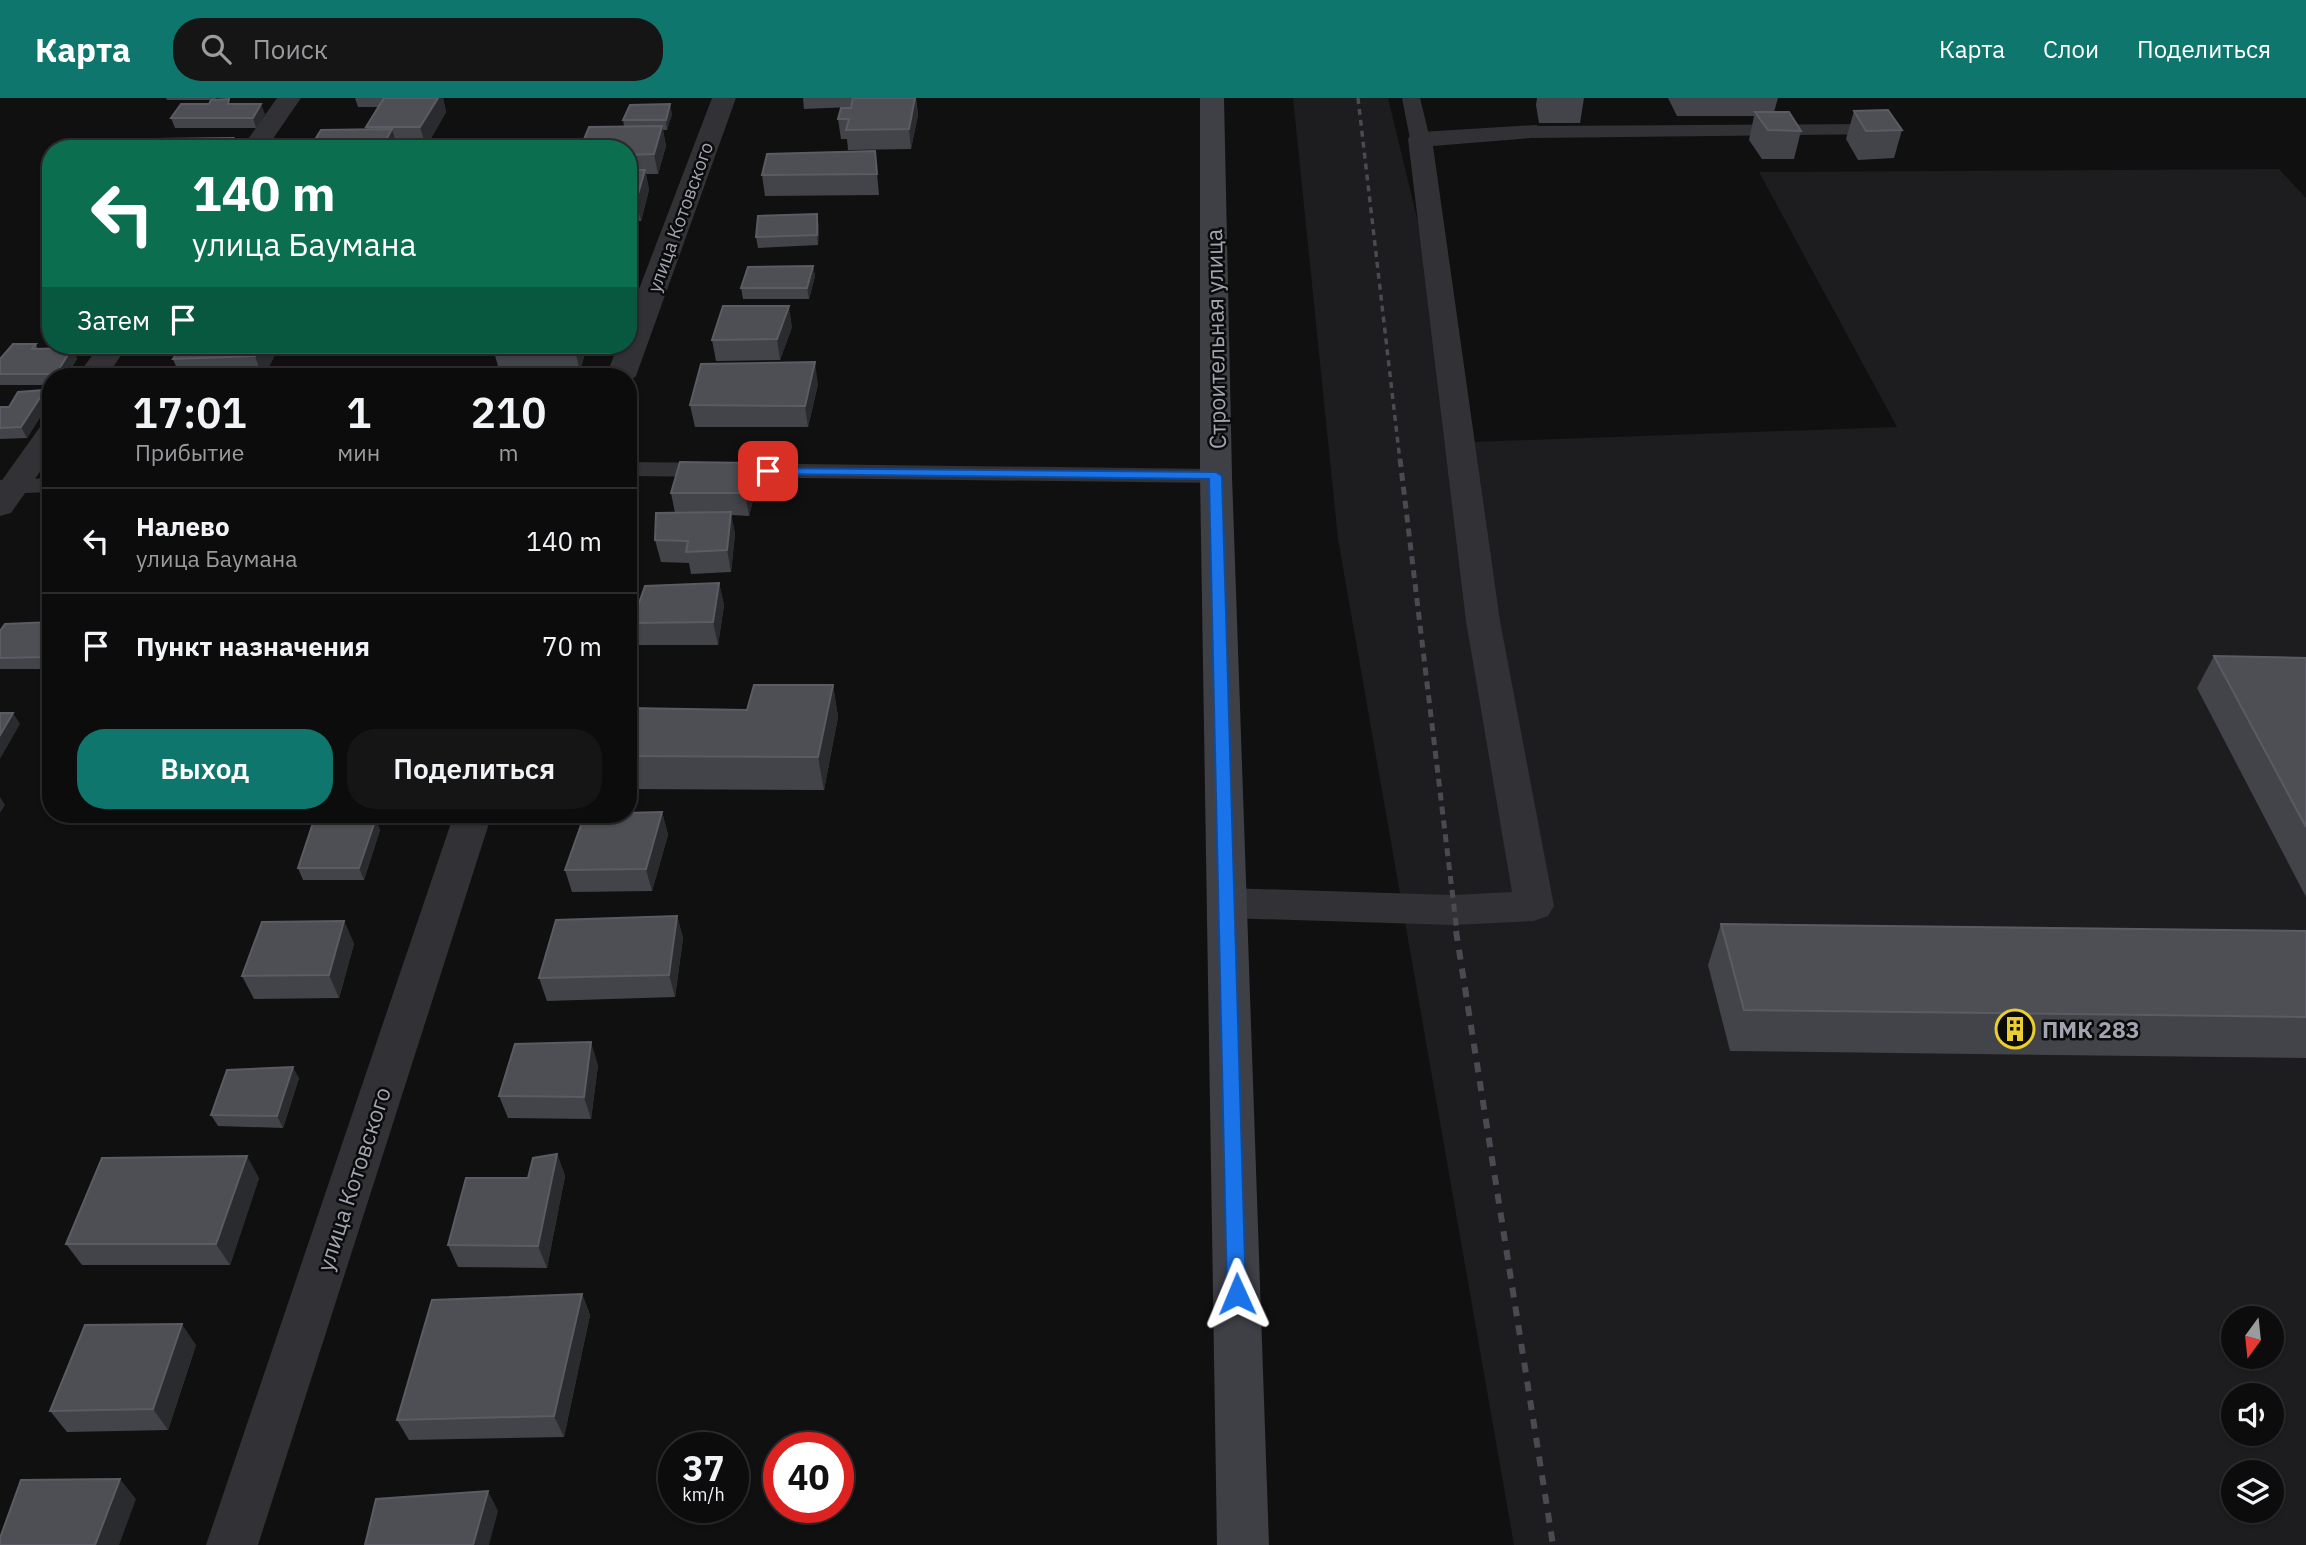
<!DOCTYPE html>
<html lang="ru">
<meta charset="utf-8">
<style>
:root{--surface:#0c0c0d;--page:#151516;--text:#f1f3f6;--muted:#9a9b9d;--line:#2c2c2e;--accent:#0f766e}
body{margin:0;font-family:"IBM Plex Sans",sans-serif;background:var(--page);color:var(--text);height:100vh;display:flex;flex-direction:column;font-size:26px;white-space:nowrap}
*{box-sizing:border-box;margin:0}
p{font-size:23px;color:var(--muted)}
.icon{flex:none;width:38px;height:38px;fill:none;stroke:currentColor;stroke-width:2;stroke-linecap:round;stroke-linejoin:round}
.map{position:relative;flex:1;overflow:hidden}
.details{position:absolute;left:42px;top:270px;width:595px;height:455px;display:flex;flex-direction:column;background:var(--surface);border-radius:28px;box-shadow:0 2px 5px #0004,0 0 0 2px var(--line)}
.details>*{flex:none}
.hud{position:absolute;left:42px;top:42px;width:595px;height:214px;border-radius:28px;box-shadow:0 2px 5px #0004,0 0 0 2px var(--line);background:#0b6e4f;color:#fff;overflow:hidden}
.needle{width:46px;rotate:195deg}
.buttons{position:absolute;left:2221px;top:1208px;display:grid;gap:14px}
.buttons a{display:grid;place-items:center;width:63px;height:63px;border-radius:50%;background:var(--surface);box-shadow:0 2px 5px #0004,0 0 0 2px var(--line);font-size:35px}
.speed{position:absolute;left:658px;top:1334px;display:flex;gap:14px;font-size:35px;font-weight:700;text-align:center}
.speed>*{display:grid;place-content:center;width:91px;height:91px;border-radius:50%;background:var(--surface);box-shadow:0 2px 5px #0004,0 0 0 2px var(--line);line-height:1}
.speed small{font-size:18px;font-weight:400}
.speed .limit{border:10px solid #d22;background:#fff;color:#111}
.pin{position:absolute;display:grid;place-items:center;width:60px;height:60px;color:#fff;margin:-30px;border-radius:14px;box-shadow:0 4px 10px #0006}
.me{position:absolute;width:77px;margin:-38px;rotate:359deg;stroke-linejoin:round;filter:drop-shadow(0 0 5px #0008)}
.turn{display:flex;align-items:center;gap:24px;height:147px;padding:0 35px;font-size:32px}
.turn .icon{width:91px;height:91px;stroke-width:2.5}
.turn b{display:block;font-size:49px;line-height:60px}
.then{display:flex;align-items:center;height:66px;padding:0 35px;background:#0003;gap:14px;font-size:26px}
.eta{display:flex;justify-content:space-evenly;align-items:center;height:119px;text-align:center}
.eta b{font-size:42px;font-weight:600;line-height:49px}
.action{display:flex;gap:14px;margin-top:auto;padding:14px 35px}
.action a{flex:1;height:80px;border-radius:28px;background:var(--accent);color:#fff;font-size:28px;font-weight:600;line-height:80px;text-align:center}
.action a+a{background:var(--page);color:var(--text)}
ul{padding:0;list-style:none}
li{display:flex;align-items:center;gap:21px;height:105px;padding:0 35px;border-top:2px solid var(--line)}
li div{flex:1}
li b{display:block;font-size:26px}
li em{font-style:normal}
header{display:flex;align-items:center;gap:42px;box-sizing:border-box;height:98px;padding:0 35px;background:var(--accent);color:#fff}
header strong{font-size:33px}
nav{display:flex;gap:38px;margin-inline-start:auto;font-size:24px}
.search{width:490px;height:63px;background:var(--page);display:flex;align-items:center;gap:18px;box-sizing:border-box;padding:0 24px;border-radius:28px;color:var(--muted);font-size:26px}
.map>svg:first-child{display:block}
.built{fill:#1d1c1e;fill-rule:evenodd}
.lines{fill:none;stroke-linecap:round;stroke-linejoin:round}
.lane{fill:#313136;fill-rule:evenodd}
.street{fill:#313136;fill-rule:evenodd}
.secondary{fill:#3f4046;fill-rule:evenodd}
.rail-far2{stroke:#4a4b51;stroke-width:3.5;stroke-dasharray:6 5;stroke-linecap:butt}
.rail-far1{stroke:#4a4b51;stroke-width:5;stroke-dasharray:8 6;stroke-linecap:butt}
.rail{stroke:#4a4b51;stroke-width:6;stroke-dasharray:10 9;stroke-linecap:butt}
.wall{fill:#434449}
.shaded-wall{fill:#2a2b2e}
.building{fill:#4d4f54;stroke:#5b5c63;stroke-width:2}
.route{fill:#1a73e8;stroke:#114b97;stroke-width:2}
.labels{text-anchor:middle;dominant-baseline:central;stroke-width:5;stroke-linejoin:round;paint-order:stroke}
.far-street-label{font-size:19px;fill:#a2a4b2;stroke:#0b0b0c}
.street-label{font-size:23px;fill:#a2a4b2;stroke:#0b0b0c}
.poi-label{font-size:23px;font-weight:bold;fill:#a2a4b2;stroke:#0b0b0c;text-anchor:start}
</style>
<header>
<strong>Карта</strong>
<div class="search"><svg class="icon" aria-label="search" viewBox="0 0 24 24"><circle cx="10" cy="10" r="6"/><path d="M15 15l6 6"/></svg>Поиск</div>
<nav><a>Карта</a><a>Слои</a><a>Поделиться</a></nav>
</header>
<div class="map">
<svg width="2306" height="1447" viewBox="0 0 2306 1447">
<rect width="100%" height="100%" fill="#101011"/>
<!-- built -->
<path class="built" d="M1293,0H1388L1471,344L1897,329L1759,74L2279,71L2306,100V1447H1514L1338,441ZM2233,1220H2272V1258H2233ZM2233,1297H2272V1335H2233ZM2233,1374H2272V1412H2233Z"/>
<g class="lines">
<!-- lane -->
<g class="lane">
<path d="M1402,0H1420L1430,41L1427,45H1413L1410,41Z"/>
<path d="M1876,26L1886,32L1883,36L1535,40L1525,34L1535,28Z"/>
<path d="M628,364L1216,371L1225,373L1228,378L1225,383L1216,385L628,378Z"/>
<path d="M51,380V394L0,396V382Z"/>
</g>
<!-- street -->
<g class="street">
<path d="M277,0H301L266,51H241Z"/>
<path d="M712,0H736L636,278L628,285V278H606L618,247H628V220Z"/>
<path d="M1535,27L1544,29L1547,34L1544,39L1433,48L1500,523L1554,808L1548,818L1534,823L1453,827L1227,820L1213,815L1207,805L1213,795L1227,790L1453,797L1512,794L1466,523L1408,41L1411,36L1420,34Z"/>
<path d="M100,247H128L107,278H77Z"/>
<path d="M51,327V358L11,415L0,418V385L40,329Z"/>
<path d="M454,716H492L258,1447H206Z"/>
</g>
<!-- secondary -->
<path class="secondary" d="M1200,0H1224L1232,378L1269,1447H1217L1200,378Z"/>
<!-- rail-far2 -->
<path class="rail-far2" d="M1358,0L1400,363"/>
<!-- rail-far1 -->
<path class="rail-far1" d="M1400,361L1457,834"/>
<!-- rail -->
<path class="rail" d="M1456,833L1553,1447"/>
</g>
<!-- wall -->
<g class="wall">
<path d="M166,0H216L215,2H167Z"/>
<path d="M355,0H443L446,14L426,49H397L398,51L367,32L366,29L378,9H358Z"/>
<path d="M803,0H916L918,17L911,51L848,52L847,41H841L838,21L851,9L804,11Z"/>
<path d="M1537,0H1584L1580,25H1539L1536,7Z"/>
<path d="M1668,0H1778L1774,14L1801,33L1794,61H1762L1749,42L1754,18H1677Z"/>
<path d="M230,6L265,16L256,30H175L171,20Z"/>
<path d="M1854,13L1902,32L1894,60L1858,62L1846,41Z"/>
<path d="M672,16L667,32H663L666,48L658,76H646L649,92L641,123H628V51L623,22Z"/>
<path d="M875,53L879,97L765,98L762,77Z"/>
<path d="M819,127L818,147L758,150L756,139Z"/>
<path d="M813,168L815,178L809,201H743L741,190Z"/>
<path d="M51,217V238H49L44,227Z"/>
<path d="M792,229L780,262L716,263L712,242Z"/>
<path d="M36,246L38,251L72,250L77,261L66,278H51V287H0V261Z"/>
<path d="M182,247H280L264,278H180L173,261Z"/>
<path d="M587,247L580,273L500,275L494,254Z"/>
<path d="M818,286L808,329H695L690,307Z"/>
<path d="M50,303L27,340L0,341V309H9Z"/>
<path d="M757,386L749,418L731,417L735,436L731,474L691,476L689,465L661,464L655,442L675,415L671,395Z"/>
<path d="M719,485L724,507L718,547H637L632,525Z"/>
<path d="M51,524L50,571H0V533Z"/>
<path d="M2214,558L2306,560V799L2197,590Z"/>
<path d="M833,587L838,619L824,692L628,691V610L747,612Z"/>
<path d="M662,714L668,737L652,793L572,794L565,772Z"/>
<path d="M380,732L364,782H303L298,770Z"/>
<path d="M677,818L683,840L675,899L547,903L539,880Z"/>
<path d="M344,823L354,846L339,900L254,901L242,878Z"/>
<path d="M1721,826L2306,833V960L1730,953L1708,867Z"/>
<path d="M598,967L591,1021L508,1020L499,998Z"/>
<path d="M299,980L283,1030L218,1028L211,1017Z"/>
<path d="M557,1056L565,1078L547,1170L458,1169L448,1147Z"/>
<path d="M259,1080L230,1167H82L66,1146Z"/>
<path d="M582,1196L590,1217L564,1339L409,1342L397,1322Z"/>
<path d="M196,1247L168,1332L67,1334L50,1313Z"/>
</g>
<!-- shaded-wall -->
<g class="shaded-wall">
<path d="M438,0H443L446,14L426,49L420,29Z"/>
<path d="M915,0L918,17L911,51L909,31Z"/>
<path d="M261,6L265,16L256,30L253,20Z"/>
<path d="M670,6L672,16L667,32L666,22Z"/>
<path d="M662,28L666,48L658,76L654,56Z"/>
<path d="M392,31L398,51H381Z"/>
<path d="M233,40L236,50L226,51Z"/>
<path d="M645,72L649,92L641,123L636,103Z"/>
<path d="M817,116L819,127L818,147L817,137Z"/>
<path d="M813,168L815,178L809,201L807,190Z"/>
<path d="M789,208L792,229L780,262L777,241Z"/>
<path d="M261,247H280L264,278H262L255,258Z"/>
<path d="M577,247H587L580,273L575,252Z"/>
<path d="M72,250L77,261L66,278H57L56,276Z"/>
<path d="M815,264L818,286L808,329L805,308Z"/>
<path d="M45,292L50,303L27,340L21,329Z"/>
<path d="M753,365L757,386L749,418L745,395Z"/>
<path d="M731,414L735,436L731,474L727,452Z"/>
<path d="M719,485L724,507L718,547L713,524Z"/>
<path d="M51,548L50,571L44,559Z"/>
<path d="M833,587L838,619L824,692L818,659Z"/>
<path d="M13,615L20,626L0,661V637Z"/>
<path d="M0,699L5,707L0,715Z"/>
<path d="M662,714L668,737L652,793L646,771Z"/>
<path d="M376,720L380,732L364,782L359,770Z"/>
<path d="M677,818L683,840L675,899L669,877Z"/>
<path d="M344,823L354,846L339,900L329,877Z"/>
<path d="M591,944L598,967L591,1021L584,999Z"/>
<path d="M293,969L299,980L283,1030L277,1018Z"/>
<path d="M557,1056L565,1078L547,1170L538,1148Z"/>
<path d="M247,1058L259,1080L230,1167L216,1146Z"/>
<path d="M582,1196L590,1217L564,1339L554,1318Z"/>
<path d="M182,1226L196,1247L168,1332L153,1311Z"/>
<path d="M120,1381L136,1401L119,1447H95Z"/>
<path d="M488,1393L498,1413L489,1447H473Z"/>
</g>
<!-- building -->
<g class="building">
<path d="M384,0H438L420,29H366Z"/>
<path d="M853,0H915L909,31L846,32L849,21H838L841,10H851Z"/>
<path d="M229,1L228,6H261L253,20H171L181,6H209L211,2Z"/>
<path d="M670,6L666,22H623L630,7Z"/>
<path d="M1888,12L1902,32L1866,33L1854,13Z"/>
<path d="M1755,14H1789L1801,33L1768,32Z"/>
<path d="M662,28L654,56L628,57V51H580L589,29Z"/>
<path d="M392,31L381,51H309L321,32Z"/>
<path d="M233,40L226,51H149L157,41Z"/>
<path d="M875,53L877,76L762,77L767,56Z"/>
<path d="M628,72H645L636,103H628Z"/>
<path d="M817,116V137L756,139L758,118Z"/>
<path d="M813,168L807,190H741L748,169Z"/>
<path d="M723,208H789L777,241L712,242Z"/>
<path d="M51,217V227H44Z"/>
<path d="M13,246H36L32,251L72,250L56,276H0V261Z"/>
<path d="M182,247H261L255,258L173,261Z"/>
<path d="M496,247H577L575,252L494,254Z"/>
<path d="M815,264L805,308L690,307L701,266Z"/>
<path d="M45,292L21,329L0,330V309H9L18,294Z"/>
<path d="M680,364L753,365L745,395H671Z"/>
<path d="M731,414L727,452L686,454L688,443L655,442L656,415Z"/>
<path d="M719,485L713,524L632,525L645,488Z"/>
<path d="M51,524V548L44,559L0,560V533L5,526Z"/>
<path d="M2214,558L2306,560V729Z"/>
<path d="M754,587H833L818,659L628,658V610L747,612Z"/>
<path d="M0,615H13L0,637Z"/>
<path d="M662,714L646,771L565,772L585,716Z"/>
<path d="M376,720L359,770H298L313,725Z"/>
<path d="M677,818L669,877L539,880L556,822Z"/>
<path d="M344,823L329,877L242,878L262,824Z"/>
<path d="M1721,826L2306,833V919L1744,912Z"/>
<path d="M591,944L584,999L499,998L515,946Z"/>
<path d="M293,969L277,1018L211,1017L227,972Z"/>
<path d="M557,1056L538,1148L448,1147L466,1080H528L533,1060Z"/>
<path d="M247,1058L216,1146H66L102,1060Z"/>
<path d="M582,1196L554,1318L397,1322L432,1202Z"/>
<path d="M182,1226L153,1311L50,1313L85,1227Z"/>
<path d="M120,1381L95,1447H0V1440L21,1382Z"/>
<path d="M488,1393L473,1447H365L376,1401Z"/>
</g>
<!-- route -->
<path class="route" d="M764,370L1216,374L1222,378L1246,1196L1244,1202L1237,1204L1230,1202L1227,1196L1209,381L768,376L762,373Z"/>
<!-- icons -->
<defs>
<symbol id="building-ring" viewBox="-11 -11 22 22"><circle r="9.5" fill="#0b0b0c" stroke="#eace2f" stroke-width="1.5"/><path d="M-4-6H4V6H1V3H-1V6H-4ZM-2.5-4.3h1.7v1.8h-1.7ZM.8-4.3h1.7v1.8H.8ZM-2.5-1h1.7V.8h-1.7ZM.8-1h1.7V.8H.8Z" fill="#eace2f"/></symbol>
</defs>
<g fill-rule="evenodd">
<use href="#building-ring" x="1993" y="909" width="44" height="44"/>
</g>
<g class="labels">
<!-- far-street labels -->
<g class="far-street-label">
<text transform="translate(680 119) rotate(-70)">улица Котовского</text>
</g>
<!-- street labels -->
<g class="street-label">
<text transform="translate(1215 241) rotate(-91)">Строительная улица</text>
<text transform="translate(353 1081) rotate(-72)">улица Котовского</text>
</g>
<!-- poi labels -->
<g class="poi-label">
<text x="2042" y="931">ПМК 283</text>
</g>
</g>
</svg>
<div class="buttons">
<a><svg class="needle" viewBox="-14 -14 28 28"><path d="M0-13l5 13h-10z" fill="#e53935"/><path d="M0 13l5-13h-10z" fill="#9a9b9d"/></svg></a>
<a><svg class="icon" aria-label="sound" viewBox="0 0 24 24"><path d="M4 9h4l5-4v14l-5-4H4zM17 9q2 3 0 6"/></svg></a>
<a><svg class="icon" aria-label="layers" viewBox="0 0 24 24"><path d="M12 4l9 5-9 5-9-5zM3 14l9 5 9-5"/></svg></a>
</div>
<div class="speed"><div>37<small>km/h</small></div><div class="limit">40</div></div>
<div class="pin" style="left:768px;top:373px;background:#d93025"><svg class="icon" aria-label="arrive" viewBox="0 0 24 24"><path d="M6 21V4h12l-3 4 3 4H6"/></svg></div>
<svg class="me" style="left:1237px;top:1196px" viewBox="-20 -20 40 40"><path d="M0-17L14 15 0 8-14 15z" fill="#1a73e8" stroke="#fff" stroke-width="4"/></svg>
<div class="hud">
<div class="turn"><svg class="icon" aria-label="left" viewBox="0 0 24 24"><path d="M17 20v-9H6M10 6l-5 5 5 5"/></svg><div><b>140 m</b>улица Баумана</div></div>
<div class="then">Затем<svg class="icon" aria-label="arrive" viewBox="0 0 24 24"><path d="M6 21V4h12l-3 4 3 4H6"/></svg></div>
</div>
<section class="details">
<div class="eta">
<div><b>17:01</b><p>Прибытие</p></div>
<div><b>1</b><p>мин</p></div>
<div><b>210</b><p>m</p></div>
</div>
<ul>
<li><svg class="icon" aria-label="left" viewBox="0 0 24 24"><path d="M17 20v-9H6M10 6l-5 5 5 5"/></svg><div><b>Налево</b><p>улица Баумана</p></div><em>140 m</em></li>
<li><svg class="icon" aria-label="arrive" viewBox="0 0 24 24"><path d="M6 21V4h12l-3 4 3 4H6"/></svg><div><b>Пункт назначения</b></div><em>70 m</em></li>
</ul>
<div class="action"><a>Выход</a><a>Поделиться</a></div>
</section>
</div>
